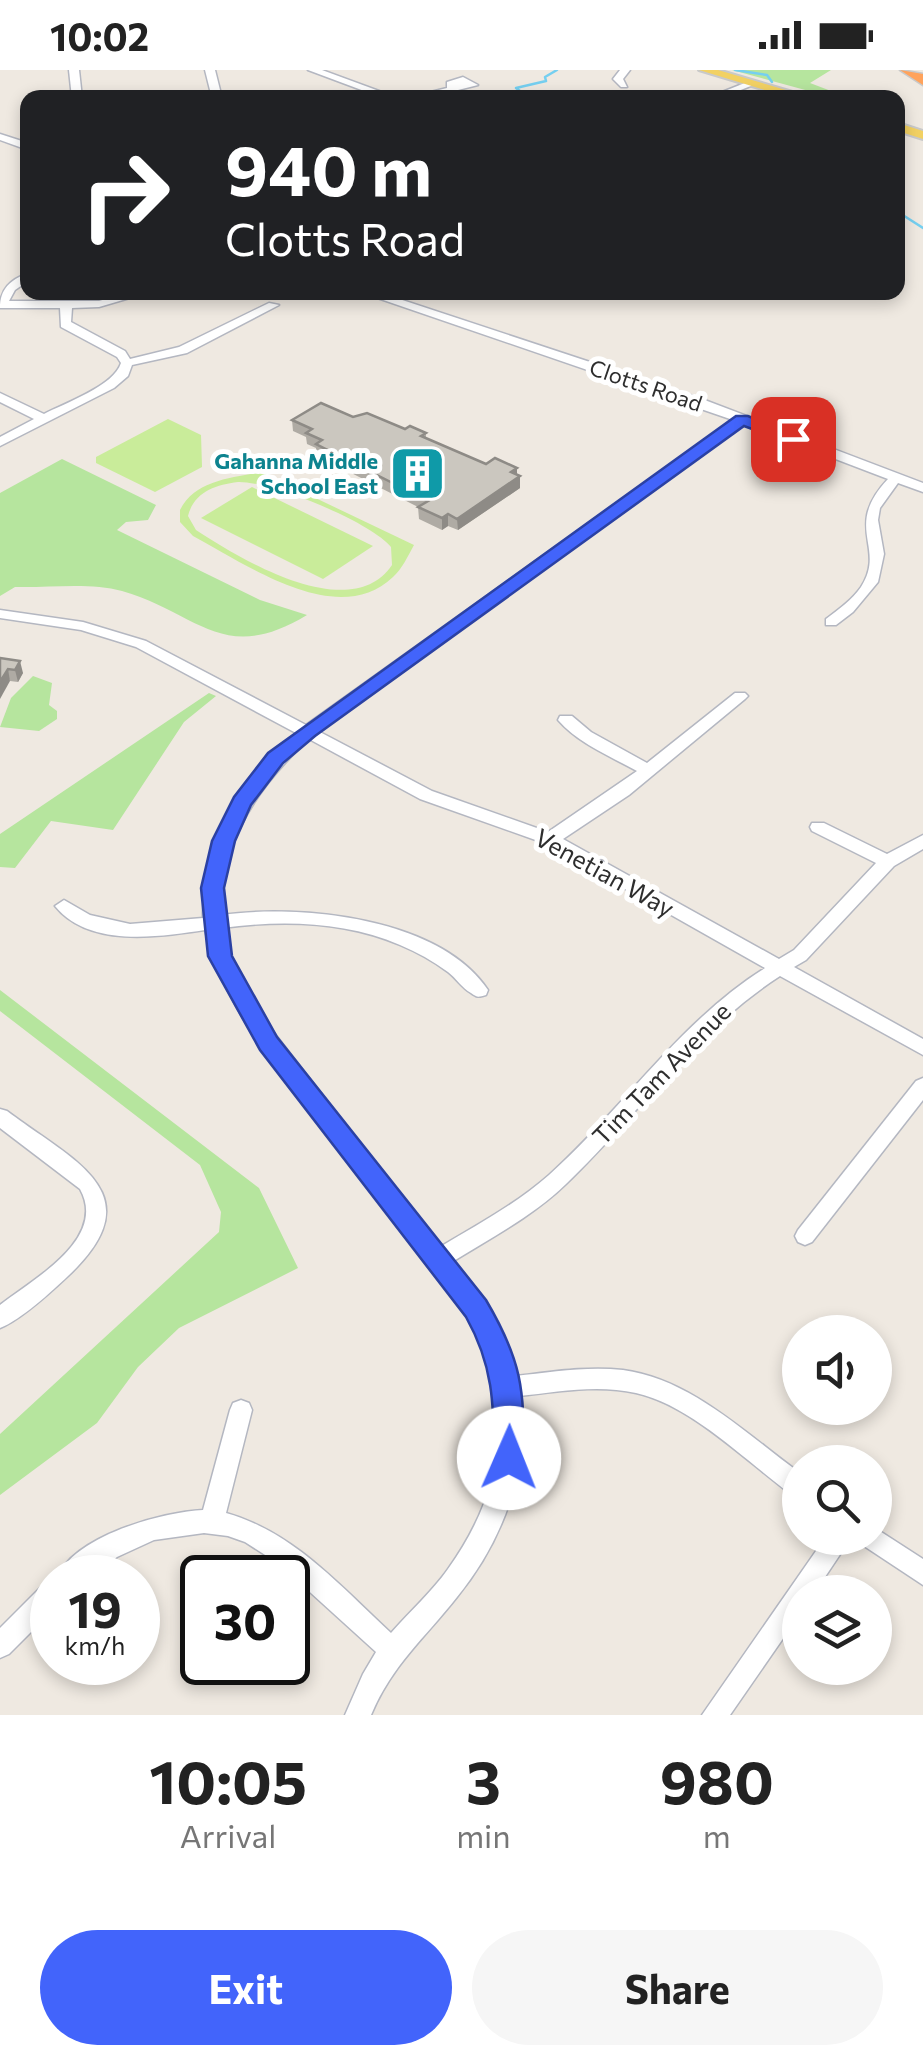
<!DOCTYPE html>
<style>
:root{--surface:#fff;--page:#f6f6f6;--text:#222;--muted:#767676;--accent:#4264fb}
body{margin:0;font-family:Commissioner,sans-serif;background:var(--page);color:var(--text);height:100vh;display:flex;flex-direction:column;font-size:38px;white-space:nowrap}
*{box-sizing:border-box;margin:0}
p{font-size:32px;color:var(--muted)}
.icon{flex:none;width:55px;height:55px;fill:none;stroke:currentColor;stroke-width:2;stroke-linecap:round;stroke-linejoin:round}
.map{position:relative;height:1645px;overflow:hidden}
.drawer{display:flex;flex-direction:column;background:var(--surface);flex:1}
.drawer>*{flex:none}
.top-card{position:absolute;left:20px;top:20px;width:885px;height:210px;border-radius:20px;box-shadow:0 5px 15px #0003;background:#202124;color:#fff;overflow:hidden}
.buttons{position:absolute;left:782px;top:1245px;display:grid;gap:20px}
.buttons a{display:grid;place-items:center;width:110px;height:110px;border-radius:50%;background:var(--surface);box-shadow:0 5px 15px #0003;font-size:50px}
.speed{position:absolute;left:30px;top:1485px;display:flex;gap:20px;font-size:50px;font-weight:700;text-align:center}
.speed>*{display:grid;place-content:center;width:130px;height:130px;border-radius:50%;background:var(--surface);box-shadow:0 5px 15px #0003;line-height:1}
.speed small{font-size:25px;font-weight:400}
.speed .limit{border:5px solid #111;border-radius:15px;background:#fff;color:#111}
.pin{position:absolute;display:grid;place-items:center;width:85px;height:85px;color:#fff;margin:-42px;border-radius:20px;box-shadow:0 5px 15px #0006}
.me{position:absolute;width:110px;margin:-55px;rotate:1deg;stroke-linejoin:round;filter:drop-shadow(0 0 8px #0008)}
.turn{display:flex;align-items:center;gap:35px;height:210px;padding:0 40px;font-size:45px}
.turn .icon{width:130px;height:130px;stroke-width:2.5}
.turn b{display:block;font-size:70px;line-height:85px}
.eta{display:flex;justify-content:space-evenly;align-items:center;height:170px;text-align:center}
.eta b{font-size:60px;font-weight:700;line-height:70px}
.primary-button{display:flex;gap:20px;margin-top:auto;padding:20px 40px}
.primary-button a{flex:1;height:115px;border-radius:60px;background:var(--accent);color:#fff;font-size:40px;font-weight:700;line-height:115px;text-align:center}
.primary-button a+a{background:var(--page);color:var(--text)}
.status{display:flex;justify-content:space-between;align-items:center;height:70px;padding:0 50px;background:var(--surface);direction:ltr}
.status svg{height:28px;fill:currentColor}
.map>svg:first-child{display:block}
.green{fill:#b6e59e}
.pitch{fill:#c9ec9a;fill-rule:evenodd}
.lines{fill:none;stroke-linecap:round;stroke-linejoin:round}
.stream{stroke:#75cff0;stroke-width:2.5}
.minor-casing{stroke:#b4b7c1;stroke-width:3}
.major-casing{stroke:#c9c9c9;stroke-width:4}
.highway-casing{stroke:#c9c9c9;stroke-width:3}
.minor{fill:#fff;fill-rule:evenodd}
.major{fill:#f2d163;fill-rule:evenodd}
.highway{fill:#ffa35c;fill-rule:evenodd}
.wall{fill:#afaba4}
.shaded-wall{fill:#8e8b86}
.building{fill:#cbc7bf;stroke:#8e8b86;stroke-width:2.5}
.route{fill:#4264fb;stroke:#2b41a3;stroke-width:2.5}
.labels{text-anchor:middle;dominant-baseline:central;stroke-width:10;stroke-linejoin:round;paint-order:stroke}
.far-street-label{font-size:22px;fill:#2e2e2e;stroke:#fff}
.far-culture-label{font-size:22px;font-weight:bold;fill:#0d838f;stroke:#fff;text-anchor:end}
.street-label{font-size:25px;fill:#2e2e2e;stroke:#fff}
</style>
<div class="status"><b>10:02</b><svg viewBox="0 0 49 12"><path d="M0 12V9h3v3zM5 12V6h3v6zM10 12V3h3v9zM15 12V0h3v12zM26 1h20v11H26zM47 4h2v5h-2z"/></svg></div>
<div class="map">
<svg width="923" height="1645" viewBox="0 0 923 1645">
<rect width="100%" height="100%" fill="#efe9e1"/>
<!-- green -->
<g class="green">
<path d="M732,0H831L810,13L839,24L831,27Z"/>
<path d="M62,389L156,435L148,450L126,452L117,460L260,530L307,545C223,596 198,543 122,521C90,512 48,518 15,517L0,526V423Z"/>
<path d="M33,606L52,613L49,635L57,641V649L39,661L0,657L11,628Z"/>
<path d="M209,623L216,626L184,652L113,760L51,751L15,798L0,797V764Z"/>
<path d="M0,920L259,1118L298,1198L179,1258L138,1297L97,1353L0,1425V1364L219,1162L221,1142L200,1095L0,941Z"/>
</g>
<!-- pitch -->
<g class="pitch">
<path d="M168,349L201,365L202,397L155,422L96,393V387Z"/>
<path d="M261,402L414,475C408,486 402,499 393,507C337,560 246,494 193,466L180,452V440C195,410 231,408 261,402ZM238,412C271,411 371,452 391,477L392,495C351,556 240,489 196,460L188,446C194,422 215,415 238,412Z"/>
<path d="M252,417L373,476L323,509L201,448Z"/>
</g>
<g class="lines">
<!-- stream -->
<g class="stream">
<path d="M735,0L767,5L772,12"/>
<path d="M512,28L520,21L516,18L546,11L545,7L557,0"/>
<path d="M898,142L923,158"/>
</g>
<defs>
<g id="minor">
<path d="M69,0H79L82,28H72Z"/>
<path d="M205,0H215L222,28H212Z"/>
<path d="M308,0H322L398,28H383Z"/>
<path d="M620,0H630L623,9L627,17H621L613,9Z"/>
<path d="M463,7L478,15L426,28H406L447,18V12Z"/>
<path d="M750,11L758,13L721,28H707Z"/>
<path d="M0,64L28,73V80L0,70Z"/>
<path d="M28,203V211L15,220L9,231H99L130,222H150L99,237L72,238L71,252L125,281L130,289L179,277L269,233L279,235L187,283L132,295L128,306L114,318L0,376V367L34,349L0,332V323L44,344C65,333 114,316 121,293L117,287L61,257L60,238H0C0,219 10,210 28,203Z"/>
<path d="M360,222H378L702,329L923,413V422L898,413L880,438L878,450L884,484L878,512L853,542L836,555H826V549C838,540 852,530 861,517C887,477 842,458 888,409L744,354L318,661L432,721L548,762L637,701C610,686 579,674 558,650L560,646H572L591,662L647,693L735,623H745L748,626L745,629L629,725L563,769L779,889L794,880L876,793L812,761L810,757L812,753H824L887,784L923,765V779L894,796L806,890L794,897L923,969V985L780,906C695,961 638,1045 566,1114C533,1146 491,1168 452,1192L484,1231L504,1273L515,1306C551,1302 587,1296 623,1300C691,1309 746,1364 800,1403V1428L792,1425C747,1392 691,1335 636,1323C597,1314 557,1322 519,1326C531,1398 502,1472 457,1527C424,1569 392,1595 371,1645H345L363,1604L376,1582L279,1494L245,1472L228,1466L204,1463L154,1470L117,1487L88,1508H57C74,1466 162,1442 203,1440L230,1340L233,1333L241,1330L249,1333L252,1340L226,1443C294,1462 341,1517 391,1563C410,1541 432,1522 448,1499C508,1415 513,1337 468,1245C424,1189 380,1132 337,1075C285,1008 226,943 205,860C158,867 89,878 55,836L64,830L90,845L130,854L203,848C201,773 243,712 296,663L136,577L81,560L0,548V540L83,552L146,571L306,655L733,350ZM309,669L420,729L544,773L765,898C679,952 624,1038 549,1105C516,1134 477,1155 440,1177L264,950L230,888L222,858C280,850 345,851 400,875C417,882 433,891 448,902C456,908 462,918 471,923C478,928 478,927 486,925L488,920C439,847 300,834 221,845C218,774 258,716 309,669Z"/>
<path d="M923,1008V1030L812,1172L805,1175L798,1172L795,1166L798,1160L916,1011Z"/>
<path d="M0,1039L7,1041C73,1091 156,1123 68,1206C51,1222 21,1250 0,1258V1235C33,1209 108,1169 80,1119L0,1058Z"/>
<path d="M875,1458L923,1489V1515L864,1476L860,1468H875Z"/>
<path d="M825,1468H851L815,1522H800V1544L730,1645H702Z"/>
<path d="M52,1512V1541L9,1584L0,1588V1558L43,1515Z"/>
</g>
<g id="major">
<path d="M699,0H718L813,28H791Z"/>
<path d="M898,53L923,61V69L898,61Z"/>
</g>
<path id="highway" d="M900,0L923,4V15Z"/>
</defs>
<!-- minor casing -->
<use href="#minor" class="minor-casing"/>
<!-- major casing -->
<use href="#major" class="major-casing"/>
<!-- highway casing -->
<use href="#highway" class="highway-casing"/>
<!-- minor -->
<use href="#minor" class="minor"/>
<!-- major -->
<use href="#major" class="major"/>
<!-- highway -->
<use href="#highway" class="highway"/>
</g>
<!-- wall -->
<g class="wall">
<path d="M353,347L426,363V368L486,394L517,405L520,418L458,460L448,456L442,460L419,449L418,437L316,385V378L307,374L306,367L293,361L292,350Z"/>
<path d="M0,588L23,603L18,612L10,611Z"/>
</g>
<!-- shaded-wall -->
<g class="shaded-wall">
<path d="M517,398V408L520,406V418L458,460L457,449Z"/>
<path d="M448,444V456L442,460V448Z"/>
<path d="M20,591L23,603L18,612L15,600Z"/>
<path d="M8,599L10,611L0,629V612Z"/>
</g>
<!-- building -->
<g class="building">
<path d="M321,333L353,347L367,343L405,359L410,356L426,363L421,366L486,394L495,388L517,398L511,402L520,406L457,449L448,444L442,448L418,437L428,431L316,374L322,370L306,363L312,359L292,350Z"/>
<path d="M0,588L20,591L15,600L8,599L0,612Z"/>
</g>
<!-- route -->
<path class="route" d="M736,346H748L801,369L793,374L744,356L315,666L283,693L251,735L235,771L224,818L232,886L277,967L486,1230C522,1291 524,1318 524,1388L520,1398L509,1402L499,1398L494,1388C494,1334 493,1295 466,1247L260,980L208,886L201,818L212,771L234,727L268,683Z"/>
<!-- icons -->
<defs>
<symbol id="building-square" viewBox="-11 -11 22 22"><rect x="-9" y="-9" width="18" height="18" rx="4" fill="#0f9aa8" stroke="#fff"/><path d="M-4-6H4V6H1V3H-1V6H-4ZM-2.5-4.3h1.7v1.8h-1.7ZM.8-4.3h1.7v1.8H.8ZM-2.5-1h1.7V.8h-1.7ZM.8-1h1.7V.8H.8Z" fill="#fff"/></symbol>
</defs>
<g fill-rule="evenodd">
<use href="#building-square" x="386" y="372" width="63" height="63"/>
</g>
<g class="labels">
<!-- far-street labels -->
<g class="far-street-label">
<text transform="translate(646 315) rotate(19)">Clotts Road</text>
</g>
<!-- far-culture labels -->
<g class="far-culture-label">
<text x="378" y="390">Gahanna Middle<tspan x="378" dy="25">School East</tspan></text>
</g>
<!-- street labels -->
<g class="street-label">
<text transform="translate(605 802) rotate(29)">Venetian Way</text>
<text transform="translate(661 1003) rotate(-46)">Tim Tam Avenue</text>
</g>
</g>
</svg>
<div class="buttons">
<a><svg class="icon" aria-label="sound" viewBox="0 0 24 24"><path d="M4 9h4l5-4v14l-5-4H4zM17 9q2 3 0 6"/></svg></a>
<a><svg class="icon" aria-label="search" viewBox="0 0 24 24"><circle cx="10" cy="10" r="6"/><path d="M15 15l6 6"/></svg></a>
<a><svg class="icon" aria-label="layers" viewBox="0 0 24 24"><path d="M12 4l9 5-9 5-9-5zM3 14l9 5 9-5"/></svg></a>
</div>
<div class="speed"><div>19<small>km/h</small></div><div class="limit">30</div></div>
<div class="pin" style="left:793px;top:369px;background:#d93025"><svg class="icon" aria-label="arrive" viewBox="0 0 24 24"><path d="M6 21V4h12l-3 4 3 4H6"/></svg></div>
<svg class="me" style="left:509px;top:1388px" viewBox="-20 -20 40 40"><circle r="19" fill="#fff"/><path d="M0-13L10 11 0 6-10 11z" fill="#4264fb"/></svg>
<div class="top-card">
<div class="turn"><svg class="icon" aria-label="right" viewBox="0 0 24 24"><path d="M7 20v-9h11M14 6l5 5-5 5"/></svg><div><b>940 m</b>Clotts Road</div></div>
</div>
</div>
<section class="drawer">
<div class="eta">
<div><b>10:05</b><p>Arrival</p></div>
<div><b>3</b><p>min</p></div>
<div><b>980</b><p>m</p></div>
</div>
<div class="primary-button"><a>Exit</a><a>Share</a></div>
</section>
